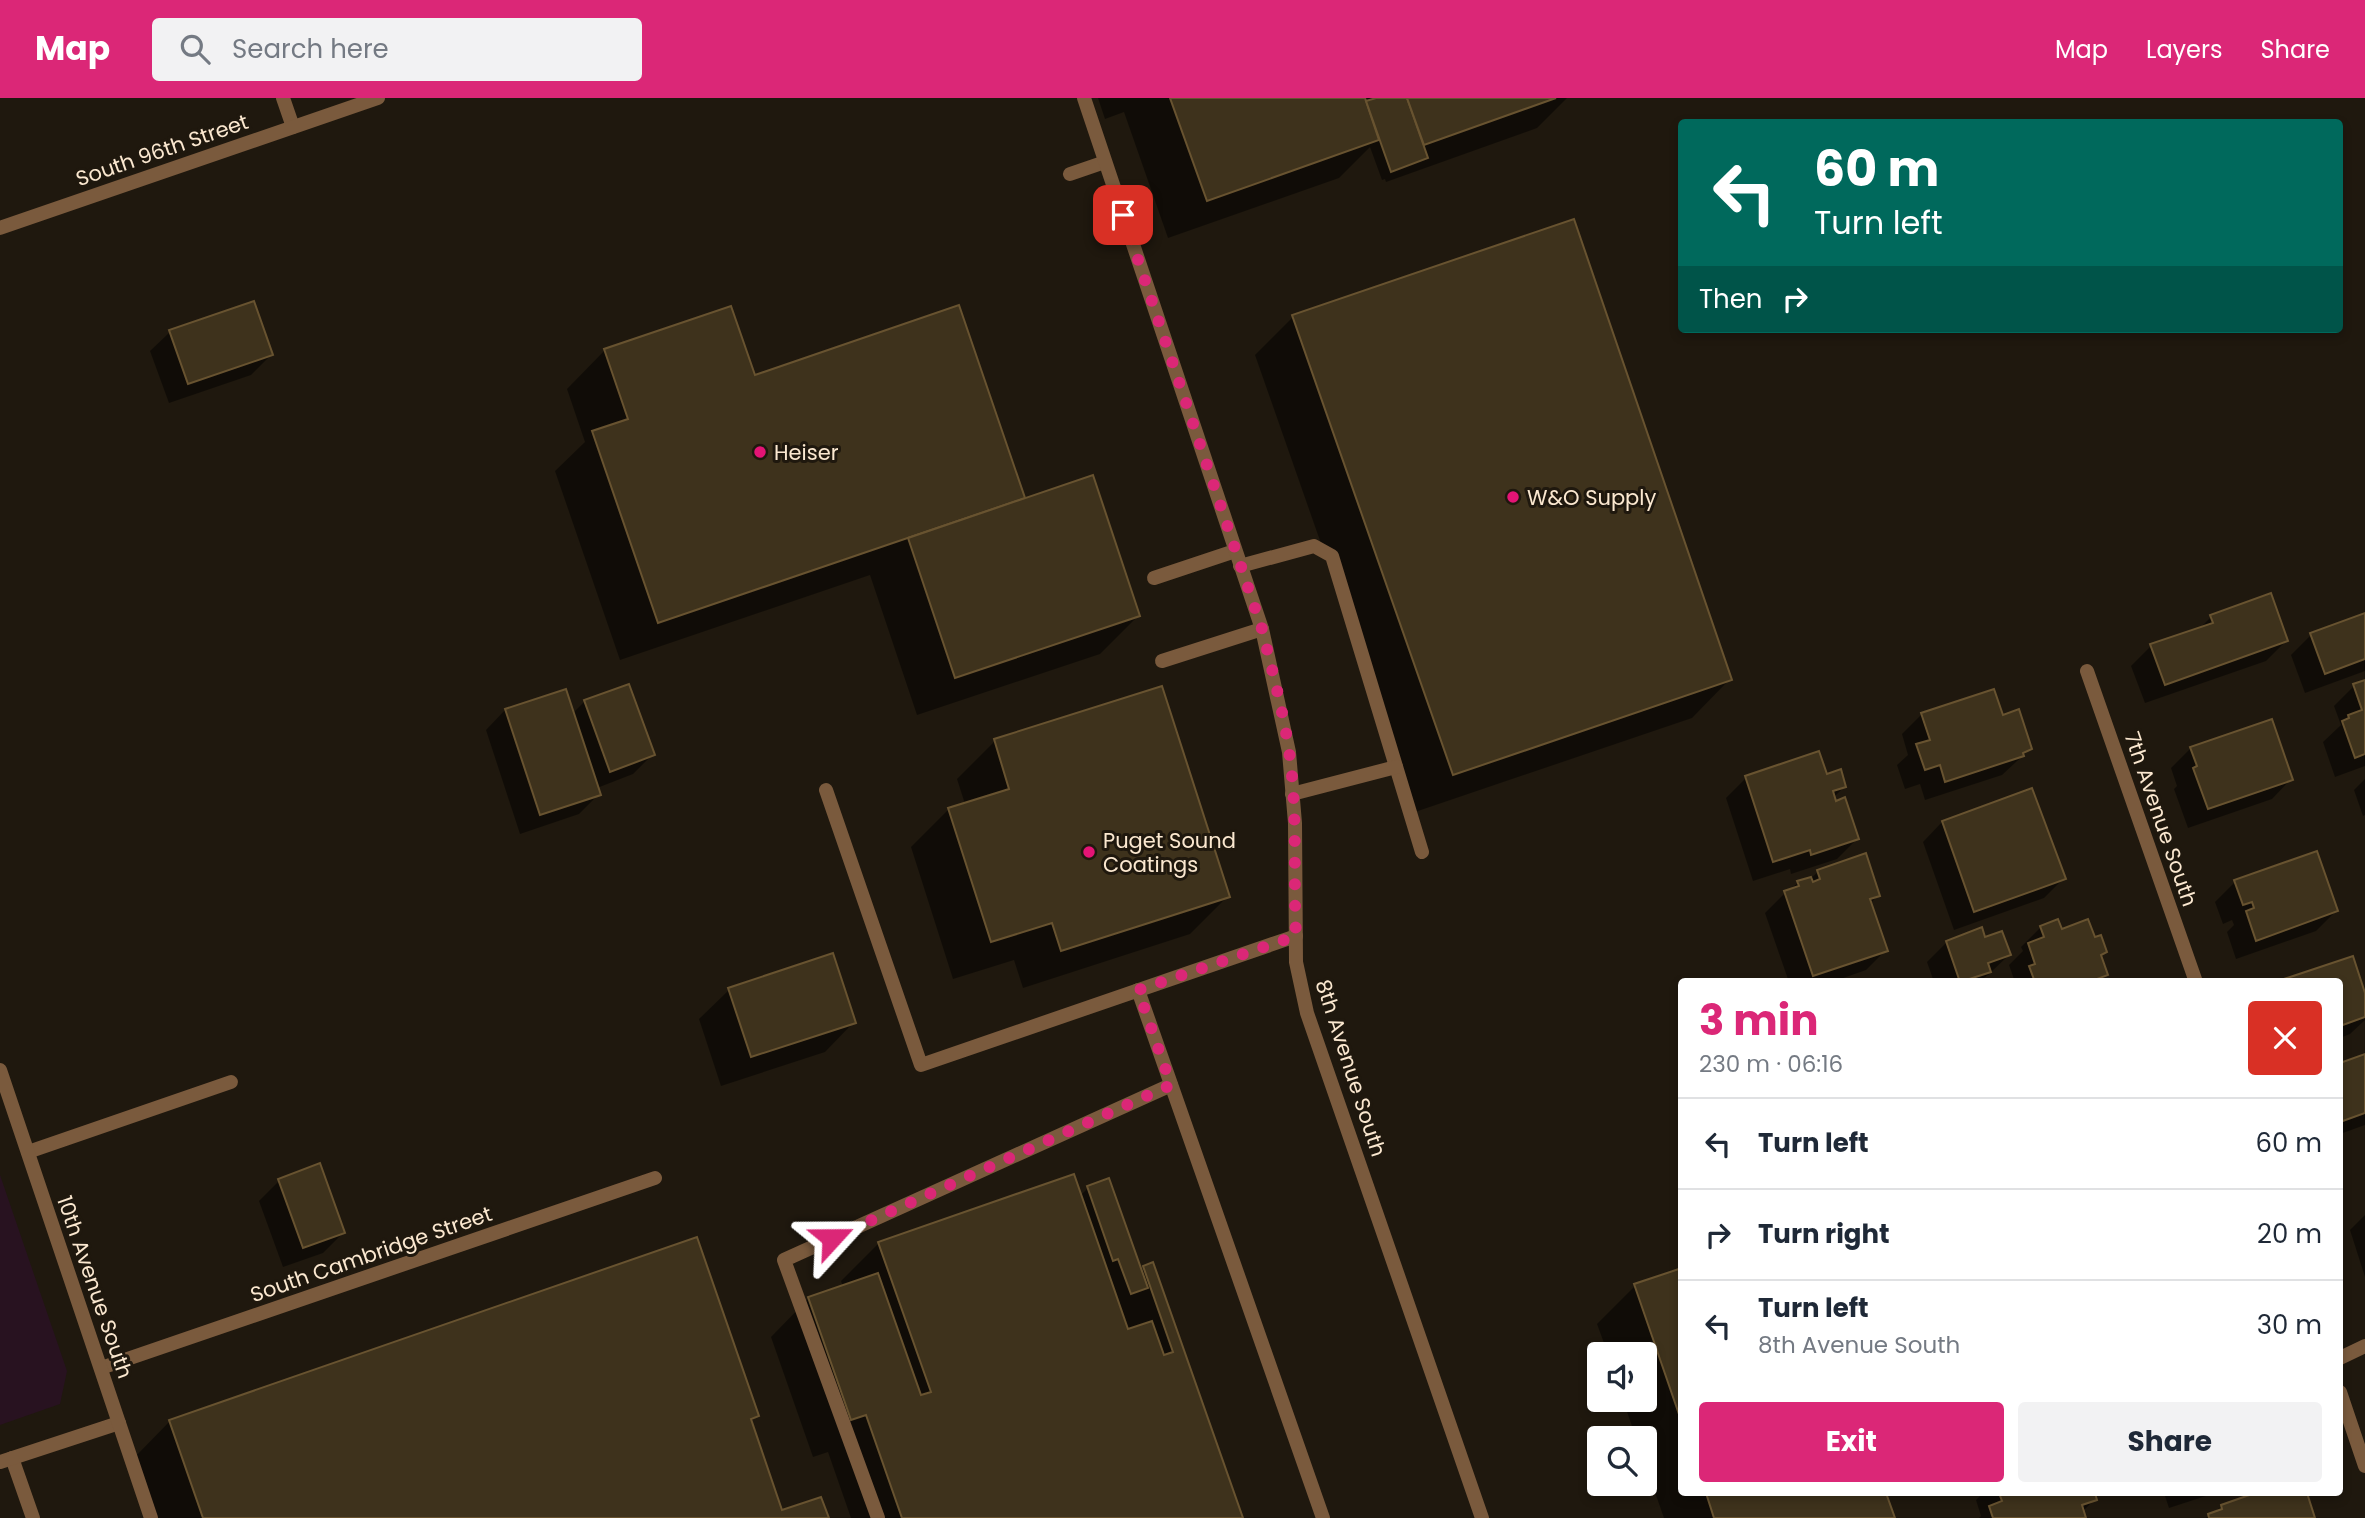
<!DOCTYPE html>
<meta charset="utf-8">
<style>
:root{--surface:#fff;--page:#f2f2f3;--text:#1f2937;--muted:#747a83;--line:#e0e1e3;--accent:#db2777}
body{margin:0;font-family:Poppins,sans-serif;background:var(--page);color:var(--text);height:100vh;display:flex;flex-direction:column;font-size:26px;white-space:nowrap}
*{box-sizing:border-box;margin:0}
p{font-size:23px;color:var(--muted)}
.icon{flex:none;width:38px;height:38px;fill:none;stroke:currentColor;stroke-width:2;stroke-linecap:round;stroke-linejoin:round}
.map{position:relative;flex:1;overflow:hidden}
.side{position:absolute;left:1678px;top:880px;width:665px;height:518px;display:flex;flex-direction:column;background:var(--surface);border-radius:7px;box-shadow:0 4px 10px #0003}
.side>*{flex:none}
.guide{position:absolute;left:1678px;top:21px;width:665px;height:214px;border-radius:7px;box-shadow:0 4px 10px #0003;background:#00695c;color:#fff;overflow:hidden}
.fabs{position:absolute;left:1587px;top:1244px;display:grid;gap:14px}
.fabs a{display:grid;place-items:center;width:70px;height:70px;border-radius:7px;background:var(--surface);box-shadow:0 4px 10px #0003;font-size:35px}
.pin{position:absolute;display:grid;place-items:center;width:60px;height:60px;color:#fff;margin:-30px;border-radius:14px;box-shadow:0 4px 10px #0006}
.me{position:absolute;width:77px;margin:-38px;rotate:66deg;stroke-linejoin:round;filter:drop-shadow(0 0 5px #0008)}
.turn{display:flex;align-items:center;gap:24px;height:147px;padding:0 21px;font-size:32px}
.turn .icon{width:91px;height:91px;stroke-width:2.5}
.turn b{display:block;font-size:49px;line-height:60px}
.then{display:flex;align-items:center;height:66px;padding:0 21px;background:#0003;gap:14px;font-size:26px}
.round{display:grid;place-items:center;flex:none;width:74px;height:74px;border-radius:7px;background:var(--page)}
.head{display:flex;align-items:center;justify-content:space-between;height:119px;padding:0 21px}
h1{font-size:42px;font-weight:700;line-height:52px;color:var(--accent)}
.cta{display:flex;gap:14px;margin-top:auto;padding:14px 21px}
.cta a{flex:1;height:80px;border-radius:7px;background:var(--accent);color:#fff;font-size:28px;font-weight:700;line-height:80px;text-align:center}
.cta a+a{background:var(--page);color:var(--text)}
ul{padding:0;list-style:none}
li{display:flex;align-items:center;gap:21px;height:91px;padding:0 21px;border-top:2px solid var(--line)}
li div{flex:1}
li b{display:block;font-size:26px}
li em{font-style:normal}
header{display:flex;align-items:center;gap:42px;box-sizing:border-box;height:98px;padding:0 35px;background:var(--accent);color:#fff}
header strong{font-size:33px}
nav{display:flex;gap:38px;margin-inline-start:auto;font-size:24px}
.search{width:490px;height:63px;background:var(--page);display:flex;align-items:center;gap:18px;box-sizing:border-box;padding:0 24px;border-radius:7px;color:var(--muted);font-size:26px}
.map>svg:first-child{display:block}
.green{fill:#281220}
.shadow{fill:#0007}
.building{fill:#3e321c;stroke:#685330;stroke-width:2}
.lines{fill:none;stroke-linecap:round;stroke-linejoin:round}
.service{stroke:#7a5a3d;stroke-width:14}
.minor{stroke:#7a5a3d;stroke-width:14}
.tertiary{stroke:#7a5a3d;stroke-width:14}
.route{stroke:#db2777;stroke-width:12;stroke-dasharray:0 21.6}
.poi-dot{fill:#e41475;stroke:#1f180e;stroke-width:2.5}
.labels{text-anchor:middle;dominant-baseline:central;stroke-width:6;stroke-linejoin:round;paint-order:stroke}
.street-label{font-size:21px;fill:#fbe8d0;stroke:#1f180e}
.poi-label{font-size:21px;fill:#fbe8d0;stroke:#1f180e;text-anchor:start}
</style>
<header>
<strong>Map</strong>
<div class="search"><svg class="icon" aria-label="search" viewBox="0 0 24 24"><circle cx="10" cy="10" r="6"/><path d="M15 15l6 6"/></svg>Search here</div>
<nav><a>Map</a><a>Layers</a><a>Share</a></nav>
</header>
<div class="map">
<svg width="2365" height="1420" viewBox="0 0 2365 1420">
<rect width="100%" height="100%" fill="#1f180e"/>
<!-- green -->
<path class="green" d="M0,1077L67,1273L60,1306L0,1327Z"/>
<!-- shadow -->
<g class="shadow">
<path d="M1098,0H1567L1537,30L1386,84L1385,81L1382,82L1370,49L1339,80L1168,140L1124,14L1105,21Z"/>
<path d="M958,209L1024,403L1138,518L1100,556L917,617L870,477L620,562L555,373L585,344L567,291L605,252L754,279Z"/>
<path d="M1293,219L1730,581L1692,620L1415,714L1255,257Z"/>
<path d="M170,234L271,257L251,277L169,305L150,253Z"/>
<path d="M2365,517V573L2305,595L2291,557L2311,537Z"/>
<path d="M2211,519L2286,543L2266,563L2145,605L2131,568L2151,548L2198,532Z"/>
<path d="M2365,584V668L2335,679L2323,644L2341,627L2334,608L2354,588Z"/>
<path d="M628,588L653,656L633,676L597,690L599,696L579,716L520,736L486,632L505,612L572,616L584,604Z"/>
<path d="M1922,616L2030,651L2002,677L1925,702L1920,686L1905,691L1897,667L1908,657L1902,636Z"/>
<path d="M995,643L1228,798L1190,836L1023,890L1014,862L953,881L911,749L949,711L965,706L957,681Z"/>
<path d="M2191,650L2291,681L2272,701L2188,730L2174,691L2177,688L2171,670Z"/>
<path d="M1825,678L1844,689L1833,700L1857,741L1837,761L1791,776L1790,771L1753,783L1726,700L1746,680Z"/>
<path d="M2365,681V717L2363,718L2354,692Z"/>
<path d="M2031,692L2064,780L2044,800L1954,832L1923,744L1942,724Z"/>
<path d="M1818,774L1878,797L1870,806L1886,852L1866,872L1832,884H1789L1765,815L1785,795L1798,785L1811,780Z"/>
<path d="M2235,784L2336,813L2316,833L2236,861L2227,834L2234,827L2232,822L2223,826L2215,804Z"/>
<path d="M2041,829L2061,833L2105,853L2100,858L2106,876L2099,884H2015L2009,867L2023,853L2021,849Z"/>
<path d="M1984,841L2009,857L1989,876L1979,884H1934L1927,864L1947,844Z"/>
<path d="M2340,884L2365,900V922L2350,936L2340,940Z"/>
<path d="M729,892L854,924L825,954L721,988L699,921Z"/>
<path d="M2365,958V1027L2340,1036V967Z"/>
<path d="M279,1083L343,1135L323,1155L283,1169L259,1103Z"/>
<path d="M1088,1090L1140,1173L1152,1167L1241,1420H851L828,1354L813,1359L771,1239L809,1200L843,1189L841,1183L879,1145L1080,1098Z"/>
<path d="M2365,1117V1179L2350,1132Z"/>
<path d="M1682,1172V1395H1884L1893,1420H1664L1645,1366V1340H1636L1623,1302H1645V1256H1608L1597,1226L1635,1188Z"/>
<path d="M757,1317L750,1324L781,1415L827,1420H152L132,1362L170,1323Z"/>
<path d="M1983,1395H2093L2095,1401L2082,1414L2084,1420H1979L1981,1418L1976,1402Z"/>
<path d="M2164,1395H2215L2169,1410Z"/>
<path d="M2247,1395H2305L2314,1420H2206L2222,1408L2240,1402Z"/>
</g>
<!-- building -->
<g class="building">
<path d="M1170,0H1365L1379,42L1207,103Z"/>
<path d="M1376,0H1407L1428,60L1391,74L1366,3Z"/>
<path d="M1407,0H1556L1424,47Z"/>
<path d="M1574,121L1732,582L1453,677L1292,217Z"/>
<path d="M254,203L273,257L188,286L169,232Z"/>
<path d="M959,207L1025,400L658,525L592,333L628,321L604,251L731,208L755,277Z"/>
<path d="M1093,377L1140,518L955,580L908,440Z"/>
<path d="M2271,495L2288,543L2165,587L2150,546L2213,525L2210,517Z"/>
<path d="M2365,515V561L2325,576L2310,535Z"/>
<path d="M2365,582V656L2355,660L2342,623L2349,620L2348,617L2362,612L2353,586Z"/>
<path d="M629,586L655,657L610,674L584,602Z"/>
<path d="M1162,588L1230,799L1061,853L1052,825L991,844L948,710L1009,691L994,641Z"/>
<path d="M566,591L601,697L540,717L505,611Z"/>
<path d="M1994,591L2003,617L2019,611L2032,651L2023,655L2024,658L1945,684L1940,667L1925,672L1916,646L1930,642L1921,615Z"/>
<path d="M2272,621L2293,682L2208,711L2193,670L2197,668L2190,649Z"/>
<path d="M1819,653L1827,676L1841,671L1846,689L1833,693L1836,703L1845,699L1859,741L1811,757L1810,752L1773,764L1745,678Z"/>
<path d="M2032,690L2066,781L1974,814L1942,723Z"/>
<path d="M2317,753L2338,813L2256,843L2246,813L2254,810L2252,804L2243,807L2234,782Z"/>
<path d="M1866,755L1880,798L1870,801L1888,853L1813,878L1784,793L1799,788L1797,783L1811,779L1813,784L1820,781L1817,772Z"/>
<path d="M2058,821L2062,831L2088,821L2095,839L2101,837L2107,854L2101,857L2108,877L2089,884H2035L2029,868L2035,866L2028,845L2044,839L2040,828Z"/>
<path d="M1982,829L1985,839L2002,833L2011,857L1988,865L1991,874L1960,884L1946,843Z"/>
<path d="M833,855L856,925L751,959L728,890Z"/>
<path d="M2353,858L2365,895V919L2340,928V884H2275Z"/>
<path d="M2365,956V1015L2340,1024V965Z"/>
<path d="M320,1065L345,1135L303,1150L278,1081Z"/>
<path d="M1074,1076L1128,1231L1152,1223L1164,1257L1173,1254L1143,1168L1153,1164L1243,1420H902L866,1317L851,1322L808,1199L878,1175L921,1297L931,1294L878,1144Z"/>
<path d="M1109,1080L1148,1190L1131,1196L1118,1161L1113,1163L1087,1088Z"/>
<path d="M697,1139L759,1318L751,1321L782,1412L821,1399L829,1420H203L169,1322Z"/>
<path d="M1682,1170V1325L1634,1186Z"/>
<path d="M1706,1395H1886L1895,1420H1714Z"/>
<path d="M1999,1395H2095L2097,1402L2082,1407L2086,1420H1993L1989,1408L2002,1403Z"/>
<path d="M2255,1395H2307L2315,1420H2209L2208,1416L2222,1411L2221,1407Z"/>
</g>
<g class="lines">
<!-- service -->
<g class="service">
<path d="M283,0L293,29"/>
<path d="M1070,76L1105,64"/>
<path d="M1240,468L1314,448L1332,458L1422,754"/>
<path d="M1154,480L1235,453"/>
<path d="M1162,563L1262,531"/>
<path d="M826,692L921,967L1296,838"/>
<path d="M1292,696L1396,669"/>
<path d="M1138,892L1323,1420"/>
<path d="M28,1054L231,984"/>
<path d="M2340,1260L2365,1248"/>
<path d="M101,1270L655,1080"/>
<path d="M12,1360L33,1420"/>
<path d="M0,1364L119,1325"/>
<path d="M878,1420L784,1162L1171,987"/>
</g>
<!-- minor -->
<g class="minor">
<path d="M2087,573L2196,884"/>
<path d="M0,972L151,1420"/>
<path d="M2340,1294L2365,1368"/>
</g>
<!-- tertiary -->
<g class="tertiary">
<path d="M1084,0L1262,531L1289,654L1295,725L1296,864L1307,915L1482,1420"/>
<path d="M0,130L378,0"/>
</g>
</g>
<g class="lines">
<!-- route -->
<path class="route" d="M832,1140L1171,987L1138,892L1296,838C1293,776 1298,714 1289,653C1283,612 1272,572 1262,531L1123,117"/>
</g>
<!-- markers -->
<g class="poi-dot">
<circle cx="760" cy="354" r="7"/>
<circle cx="1513" cy="399" r="7"/>
<circle cx="1089" cy="754" r="7"/>
</g>
<g class="labels">
<!-- street labels -->
<g class="street-label">
<text transform="translate(162 52) rotate(-19)">South 96th Street</text>
<text transform="translate(2161 721) rotate(71)">7th Avenue South</text>
<text transform="translate(1351 970) rotate(72)">8th Avenue South</text>
<text transform="translate(371 1156) rotate(-19)">South Cambridge Street</text>
<text transform="translate(95 1189) rotate(71)">10th Avenue South</text>
</g>
<!-- poi labels -->
<g class="poi-label">
<text x="774" y="354">Heiser</text>
<text x="1527" y="399">W&amp;O Supply</text>
<text x="1103" y="742">Puget Sound<tspan x="1103" dy="24">Coatings</tspan></text>
</g>
</g>
</svg>
<div class="fabs">
<a><svg class="icon" aria-label="sound" viewBox="0 0 24 24"><path d="M4 9h4l5-4v14l-5-4H4zM17 9q2 3 0 6"/></svg></a>
<a><svg class="icon" aria-label="search" viewBox="0 0 24 24"><circle cx="10" cy="10" r="6"/><path d="M15 15l6 6"/></svg></a>
</div>
<div class="pin" style="left:1123px;top:117px;background:#d93025"><svg class="icon" aria-label="arrive" viewBox="0 0 24 24"><path d="M6 21V4h12l-3 4 3 4H6"/></svg></div>
<svg class="me" style="left:832px;top:1140px" viewBox="-20 -20 40 40"><path d="M0-17L14 15 0 8-14 15z" fill="#db2777" stroke="#fff" stroke-width="4"/></svg>
<div class="guide">
<div class="turn"><svg class="icon" aria-label="left" viewBox="0 0 24 24"><path d="M17 20v-9H6M10 6l-5 5 5 5"/></svg><div><b>60 m</b>Turn left</div></div>
<div class="then">Then<svg class="icon" aria-label="right" viewBox="0 0 24 24"><path d="M7 20v-9h11M14 6l5 5-5 5"/></svg></div>
</div>
<section class="side">
<div class="head"><div><h1>3 min</h1><p>230 m · 06:16</p></div><a class="round" style="background:#d93025;color:#fff"><svg class="icon" aria-label="close" viewBox="0 0 24 24"><path d="M6 6l12 12M18 6L6 18"/></svg></a></div>
<ul>
<li><svg class="icon" aria-label="left" viewBox="0 0 24 24"><path d="M17 20v-9H6M10 6l-5 5 5 5"/></svg><div><b>Turn left</b></div><em>60 m</em></li>
<li><svg class="icon" aria-label="right" viewBox="0 0 24 24"><path d="M7 20v-9h11M14 6l5 5-5 5"/></svg><div><b>Turn right</b></div><em>20 m</em></li>
<li><svg class="icon" aria-label="left" viewBox="0 0 24 24"><path d="M17 20v-9H6M10 6l-5 5 5 5"/></svg><div><b>Turn left</b><p>8th Avenue South</p></div><em>30 m</em></li>
</ul>
<div class="cta"><a>Exit</a><a>Share</a></div>
</section>
</div>
